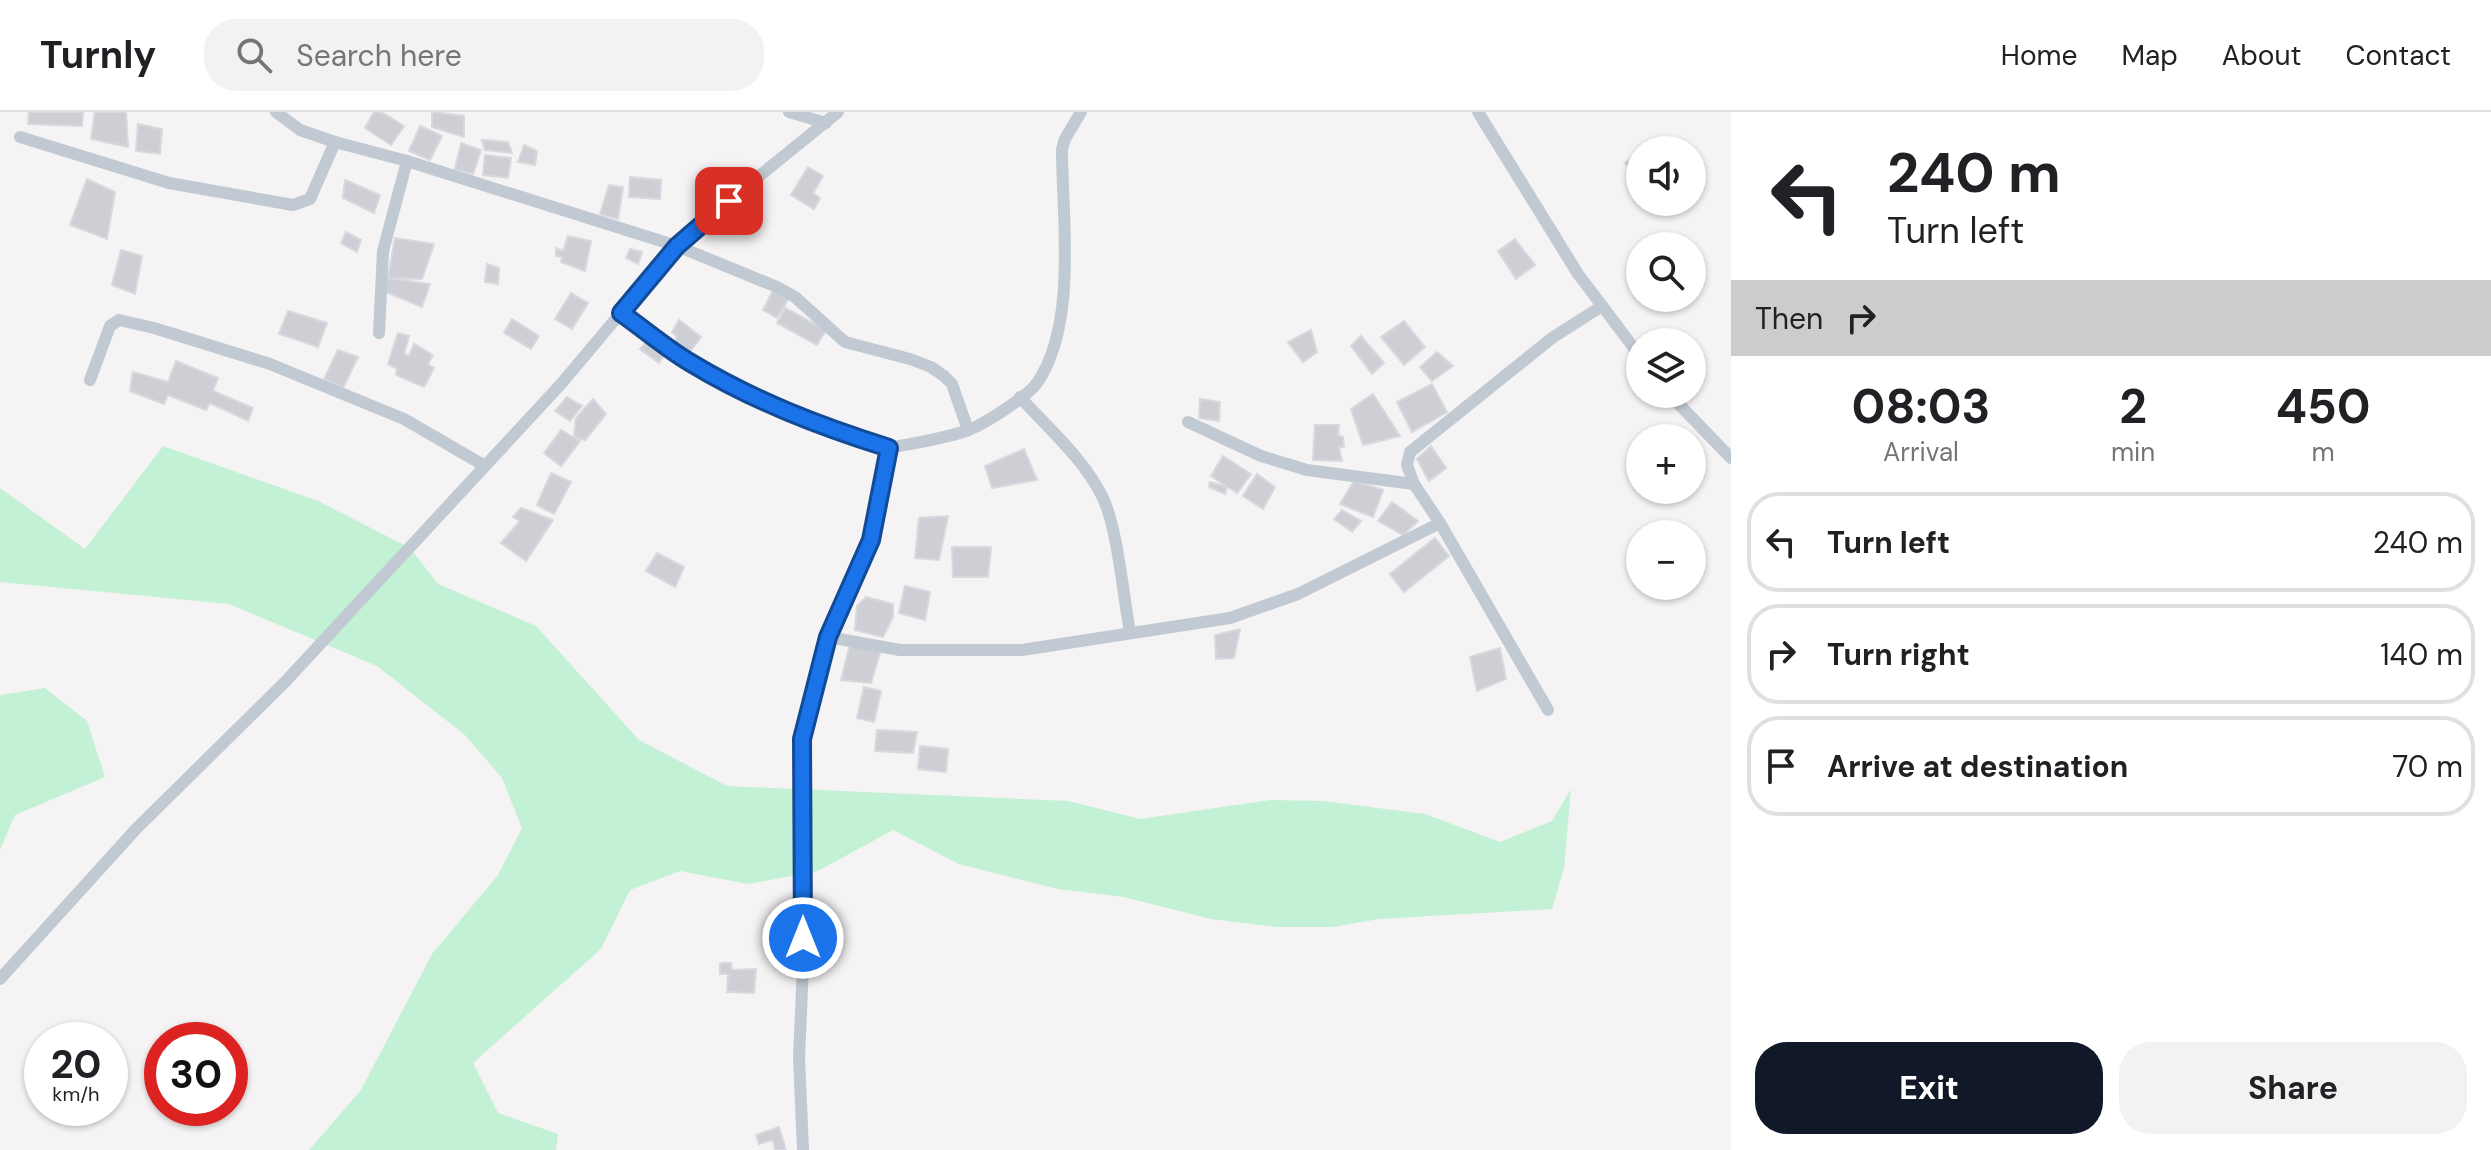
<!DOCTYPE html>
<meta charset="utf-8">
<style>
:root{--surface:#fff;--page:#f2f2f2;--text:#202124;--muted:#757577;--line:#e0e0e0;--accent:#111827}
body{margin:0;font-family:"DM Sans",sans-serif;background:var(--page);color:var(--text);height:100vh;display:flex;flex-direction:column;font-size:30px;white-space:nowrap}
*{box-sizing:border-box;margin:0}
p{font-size:26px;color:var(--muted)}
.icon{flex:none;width:44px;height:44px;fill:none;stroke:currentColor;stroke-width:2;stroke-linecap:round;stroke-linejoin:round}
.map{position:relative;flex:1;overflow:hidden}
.details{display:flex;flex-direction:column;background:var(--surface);width:760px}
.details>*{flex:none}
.hud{background:#fff;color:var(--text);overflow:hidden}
.fabs{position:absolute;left:1626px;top:24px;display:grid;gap:16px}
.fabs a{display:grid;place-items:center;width:80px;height:80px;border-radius:50%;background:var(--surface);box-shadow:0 2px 6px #0004;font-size:40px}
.speed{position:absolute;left:24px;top:910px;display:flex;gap:16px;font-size:40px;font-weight:700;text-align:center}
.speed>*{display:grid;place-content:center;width:104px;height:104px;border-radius:50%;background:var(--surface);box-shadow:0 2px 6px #0004;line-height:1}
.speed small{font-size:20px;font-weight:400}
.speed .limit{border:12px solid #d22;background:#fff;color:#111}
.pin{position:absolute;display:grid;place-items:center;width:68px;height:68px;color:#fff;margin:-34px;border-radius:16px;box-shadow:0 4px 12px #0006}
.me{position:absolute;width:88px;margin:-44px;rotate:0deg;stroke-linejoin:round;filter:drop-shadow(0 0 6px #0008)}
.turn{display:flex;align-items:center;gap:28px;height:168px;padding:0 24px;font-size:36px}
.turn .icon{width:104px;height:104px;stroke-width:2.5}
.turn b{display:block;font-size:56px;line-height:68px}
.then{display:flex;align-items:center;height:76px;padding:0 24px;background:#0003;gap:16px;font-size:30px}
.eta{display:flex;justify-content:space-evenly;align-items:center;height:136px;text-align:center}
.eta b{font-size:48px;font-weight:700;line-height:56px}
.primary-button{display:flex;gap:16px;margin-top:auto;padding:16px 24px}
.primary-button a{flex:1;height:92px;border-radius:32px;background:var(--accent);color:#fff;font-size:32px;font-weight:700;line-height:92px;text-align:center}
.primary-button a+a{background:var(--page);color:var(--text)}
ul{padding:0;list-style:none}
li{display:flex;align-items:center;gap:24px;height:100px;margin:0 16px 12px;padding:0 8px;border:4px solid var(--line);border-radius:32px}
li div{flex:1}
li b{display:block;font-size:30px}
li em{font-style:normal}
header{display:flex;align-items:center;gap:48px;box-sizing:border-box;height:112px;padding:0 40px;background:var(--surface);border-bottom:2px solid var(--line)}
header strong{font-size:38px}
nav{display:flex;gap:44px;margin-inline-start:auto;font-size:28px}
.search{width:560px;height:72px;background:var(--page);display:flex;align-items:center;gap:20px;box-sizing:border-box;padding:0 28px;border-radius:32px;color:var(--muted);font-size:30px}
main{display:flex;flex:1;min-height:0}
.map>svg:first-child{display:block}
.green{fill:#c3f1d5}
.building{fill:#cdcfd5;stroke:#d7d9de;stroke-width:2}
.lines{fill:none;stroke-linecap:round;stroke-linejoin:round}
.minor{stroke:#c1cad2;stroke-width:12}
.route-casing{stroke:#114b97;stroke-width:20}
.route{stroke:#1a73e8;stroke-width:14}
</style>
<header>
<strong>Turnly</strong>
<div class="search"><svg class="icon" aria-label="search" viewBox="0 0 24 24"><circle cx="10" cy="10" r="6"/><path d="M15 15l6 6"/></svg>Search here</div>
<nav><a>Home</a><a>Map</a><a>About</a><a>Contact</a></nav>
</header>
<main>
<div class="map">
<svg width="1731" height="1038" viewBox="0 0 1731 1038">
<rect width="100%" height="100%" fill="#f5f3f3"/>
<!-- green -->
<g class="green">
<path d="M163,334L318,389L410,436L438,472L536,514L639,628L727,674L1068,689L1140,707L1270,688L1323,689L1425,702L1500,730L1552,709L1571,677L1564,756L1552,797L1379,807L1332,815H1276L1211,807L1124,785L1058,777L959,752L893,718L818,759L748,772L680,759L630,778L601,837L473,951L498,1001L558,1022L556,1038H309L361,978L432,842L498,763L522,716L502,666L465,623L377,554L229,492L0,470V376L85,437Z"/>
<path d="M45,576L87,609L105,665L15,703L0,738V583Z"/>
</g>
<!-- building -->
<g class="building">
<path d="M29,0H83L82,14L28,12Z"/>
<path d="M95,0H126L128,35L91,27Z"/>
<path d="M374,0H381L404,14L391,33L365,16Z"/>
<path d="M432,0L464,4V25L432,15Z"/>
<path d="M138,12L162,17L160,42L136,39Z"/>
<path d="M420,14L442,24L430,48L409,39Z"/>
<path d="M482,28L508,30L512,41L485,38Z"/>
<path d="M461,31L481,38L473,62L455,57Z"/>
<path d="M524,33L537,39L535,53L518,50Z"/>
<path d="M1640,41V63L1637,65L1625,51Z"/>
<path d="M485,43L511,46L508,66L483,63Z"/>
<path d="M808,55L823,64L813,81L820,86L814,97L791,83Z"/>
<path d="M630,65L661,68L660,87L629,85Z"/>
<path d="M87,67L115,80L107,127L70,113Z"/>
<path d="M345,68L380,83L374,101L343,86Z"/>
<path d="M609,73L623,75L618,107L600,102Z"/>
<path d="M346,120L361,128L357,140L341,131Z"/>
<path d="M568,124L591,129L585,159L561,150L562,145L556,144V136L563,139Z"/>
<path d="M395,126L434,132L422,167L388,166Z"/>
<path d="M1515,127L1535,153L1516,167L1498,139Z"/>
<path d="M630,137L642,140L638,152L626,146Z"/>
<path d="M121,138L142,144L135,182L112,173Z"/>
<path d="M487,152L499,156L498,172L485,170Z"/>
<path d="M388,166L430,172L422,195L386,180Z"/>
<path d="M773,178L789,186L777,206L763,198Z"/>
<path d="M571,181L588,191L572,217L555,207Z"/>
<path d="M785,196L826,218L817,233L777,211Z"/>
<path d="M288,199L327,211L318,235L279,222Z"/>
<path d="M512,207L539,224L531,237L504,221Z"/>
<path d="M679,208L701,225L686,245L671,235L677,225L672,220Z"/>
<path d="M1404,209L1425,235L1404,253L1381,225Z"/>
<path d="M1311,218L1317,240L1303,250L1288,230Z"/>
<path d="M398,221L409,224L404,242L409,244L414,232L433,243L428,252L434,256L424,275L396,263L397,257L388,252Z"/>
<path d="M1361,224L1384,251L1372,262L1351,234Z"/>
<path d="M651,225L668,237L659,251L640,237Z"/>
<path d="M338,238L358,245L343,276L324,267Z"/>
<path d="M1437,240L1453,254L1432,269L1420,255Z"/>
<path d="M176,249L218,266L213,279L253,296L248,309L210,291L206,298L168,283L164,292L130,279L133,260L168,270Z"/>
<path d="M1432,272L1447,300L1412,320L1397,290Z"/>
<path d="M1373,282L1400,324L1363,333L1351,297Z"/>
<path d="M567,285L582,294L570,309L555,299Z"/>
<path d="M593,287L606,302L585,328L574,325L576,306Z"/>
<path d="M1200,287L1220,290L1219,309L1199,306Z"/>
<path d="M1315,313H1339L1338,323L1343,325L1344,335H1339L1342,349L1313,348Z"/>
<path d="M561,318L580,329L561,354L544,341Z"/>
<path d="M1431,334L1446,356L1429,369L1417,347Z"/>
<path d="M1024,337L1037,368L992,376L985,354Z"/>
<path d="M1223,344L1251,362L1237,381L1211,364Z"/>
<path d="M551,361L571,370L554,402L537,393Z"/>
<path d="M1257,362L1275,375L1263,397L1243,384Z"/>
<path d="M1354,369L1383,378L1373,405L1340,392Z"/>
<path d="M1210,370L1227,375L1225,382L1209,375Z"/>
<path d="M1392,390L1418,409L1403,423L1378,409Z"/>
<path d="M521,396L553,408L526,449L501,431L520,409L513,405Z"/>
<path d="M1342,398L1361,409L1352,420L1334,407Z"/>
<path d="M948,404L939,448L915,446L919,406Z"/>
<path d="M1435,426L1449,444L1404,480L1390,462Z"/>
<path d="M952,435H991L988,465H953Z"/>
<path d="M657,441L684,455L675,475L646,459Z"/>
<path d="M905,474L930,480L925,508L899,501Z"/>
<path d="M866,485L893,492V505L883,525L855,518L857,494Z"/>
<path d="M1240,517L1234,546L1216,547L1215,523Z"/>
<path d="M850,532L881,538L871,571L841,568Z"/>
<path d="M1500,536L1506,567L1477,579L1470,545Z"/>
<path d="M864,575L881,579L874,610L857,606Z"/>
<path d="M877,618L917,620L913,641L875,639Z"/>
<path d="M920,634L948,637L946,660L918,657Z"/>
<path d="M720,851H731L732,858L756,857L754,881L727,880L728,862H720Z"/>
<path d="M779,1015L786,1038H775L773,1028L759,1032L756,1023Z"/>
</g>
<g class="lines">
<!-- minor -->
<g class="minor">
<path d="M276,0L300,18L335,30L407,49L677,134L777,175L795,185L845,230L910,247L931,255L944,264L952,272L968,318"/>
<path d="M789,0L826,11"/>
<path d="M1478,0L1578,162L1640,244"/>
<path d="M20,25L169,71L293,93L310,87L335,30"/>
<path d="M621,201C644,217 667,237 691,251C754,289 819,314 889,336"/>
<path d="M379,221L383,139L407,49"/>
<path d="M90,268L110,214L119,208L154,216L270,252L404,307L485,354"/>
<path d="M1669,282L1731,346"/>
<path d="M1020,285C1048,316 1085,348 1103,386C1118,419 1123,483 1130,520"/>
<path d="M1188,310L1261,344L1307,358L1414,372"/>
<path d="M828,525L900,538H1022L1230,506L1298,482L1440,411"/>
<path d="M1548,598L1440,411L1414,372L1407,353L1410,340L1552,226L1602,194"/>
<path d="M0,867L136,717L285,570L561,272L677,134L704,109L838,0"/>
<path d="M803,1038L799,945L803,855L802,627L828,525L871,428L889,336C914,331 942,327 966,319C983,313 1027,285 1037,271C1078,211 1062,105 1062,37L1065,27L1081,0"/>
</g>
</g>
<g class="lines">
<defs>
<path id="route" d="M729,89L677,134L621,201C644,217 667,237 691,251C754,289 819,314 889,336L871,428L828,525L802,627L803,826"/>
</defs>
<!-- route casing -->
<use href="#route" class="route-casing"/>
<!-- route -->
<use href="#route" class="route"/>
</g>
</svg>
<div class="fabs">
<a><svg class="icon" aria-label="sound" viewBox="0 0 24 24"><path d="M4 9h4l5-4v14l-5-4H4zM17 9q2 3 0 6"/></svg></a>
<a><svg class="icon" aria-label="search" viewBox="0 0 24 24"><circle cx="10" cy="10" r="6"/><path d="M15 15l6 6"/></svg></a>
<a><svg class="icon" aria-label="layers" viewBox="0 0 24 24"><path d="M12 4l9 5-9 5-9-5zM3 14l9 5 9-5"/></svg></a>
<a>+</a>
<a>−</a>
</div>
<div class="speed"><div>20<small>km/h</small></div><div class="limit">30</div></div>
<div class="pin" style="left:729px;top:89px;background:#d93025"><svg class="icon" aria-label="arrive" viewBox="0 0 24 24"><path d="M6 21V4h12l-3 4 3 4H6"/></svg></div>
<svg class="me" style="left:803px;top:826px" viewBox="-20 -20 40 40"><circle r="17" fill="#1a73e8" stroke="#fff" stroke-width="3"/><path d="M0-11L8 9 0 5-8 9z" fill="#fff"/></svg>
</div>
<section class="details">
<div class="hud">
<div class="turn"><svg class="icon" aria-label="left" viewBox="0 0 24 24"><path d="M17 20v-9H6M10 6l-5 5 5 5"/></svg><div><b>240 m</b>Turn left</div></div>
<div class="then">Then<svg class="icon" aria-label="right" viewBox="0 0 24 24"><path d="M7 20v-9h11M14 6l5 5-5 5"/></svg></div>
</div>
<div class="eta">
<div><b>08:03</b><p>Arrival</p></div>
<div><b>2</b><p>min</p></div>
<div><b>450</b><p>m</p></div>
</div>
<ul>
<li><svg class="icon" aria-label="left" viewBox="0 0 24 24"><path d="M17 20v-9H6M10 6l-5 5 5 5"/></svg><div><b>Turn left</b></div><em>240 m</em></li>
<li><svg class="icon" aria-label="right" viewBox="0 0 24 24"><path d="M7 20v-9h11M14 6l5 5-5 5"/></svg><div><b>Turn right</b></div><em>140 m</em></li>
<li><svg class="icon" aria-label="arrive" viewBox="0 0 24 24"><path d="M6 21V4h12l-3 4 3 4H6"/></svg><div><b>Arrive at destination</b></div><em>70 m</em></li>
</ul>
<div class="primary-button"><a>Exit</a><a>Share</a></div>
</section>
</main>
